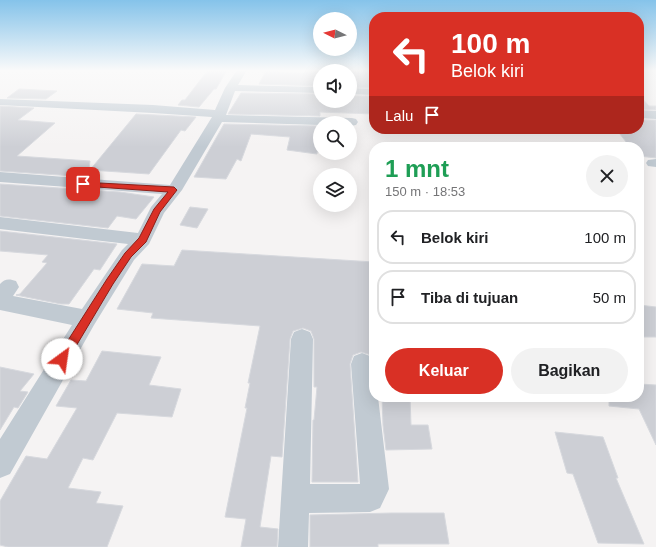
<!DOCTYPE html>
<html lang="id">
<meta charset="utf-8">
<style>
:root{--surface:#fff;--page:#f2f2f2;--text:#202124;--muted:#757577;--line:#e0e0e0;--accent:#d93025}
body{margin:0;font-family:Arial,sans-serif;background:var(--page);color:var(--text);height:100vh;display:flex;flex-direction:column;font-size:15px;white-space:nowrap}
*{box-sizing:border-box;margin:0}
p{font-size:13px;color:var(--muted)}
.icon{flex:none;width:22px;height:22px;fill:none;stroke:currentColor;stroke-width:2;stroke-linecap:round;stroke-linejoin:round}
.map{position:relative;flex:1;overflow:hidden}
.panel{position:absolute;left:369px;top:142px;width:275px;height:260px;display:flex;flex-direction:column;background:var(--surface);border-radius:16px;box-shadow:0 4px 16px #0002}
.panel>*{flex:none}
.top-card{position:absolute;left:369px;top:12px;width:275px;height:122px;border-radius:16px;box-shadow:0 4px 16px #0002;background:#d93025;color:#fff;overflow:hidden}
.needle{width:26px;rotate:276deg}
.controls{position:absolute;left:313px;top:12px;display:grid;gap:8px}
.controls a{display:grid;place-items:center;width:44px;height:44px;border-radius:50%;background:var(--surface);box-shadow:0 4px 16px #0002;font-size:20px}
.pin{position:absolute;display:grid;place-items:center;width:34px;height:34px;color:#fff;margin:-17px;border-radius:8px;box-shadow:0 2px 6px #0006}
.me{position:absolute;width:44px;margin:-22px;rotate:31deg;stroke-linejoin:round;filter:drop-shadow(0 0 3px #0008)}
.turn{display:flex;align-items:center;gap:14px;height:84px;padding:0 16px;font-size:18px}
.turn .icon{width:52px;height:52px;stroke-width:2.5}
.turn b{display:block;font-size:28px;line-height:34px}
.then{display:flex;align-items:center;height:38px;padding:0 16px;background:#0003;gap:8px;font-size:15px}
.round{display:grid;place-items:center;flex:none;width:42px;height:42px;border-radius:21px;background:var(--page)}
.head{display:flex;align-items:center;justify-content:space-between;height:68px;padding:0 16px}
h1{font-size:24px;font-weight:600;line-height:30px;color:#1e9e55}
.primary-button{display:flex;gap:8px;margin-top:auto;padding:8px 16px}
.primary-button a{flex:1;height:46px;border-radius:24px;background:var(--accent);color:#fff;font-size:16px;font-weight:600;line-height:46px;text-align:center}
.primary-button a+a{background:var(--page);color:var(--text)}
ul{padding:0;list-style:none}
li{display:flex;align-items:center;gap:12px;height:54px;margin:0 8px 6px;padding:0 8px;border:2px solid var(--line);border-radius:16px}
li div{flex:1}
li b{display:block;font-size:15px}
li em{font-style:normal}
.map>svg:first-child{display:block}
.building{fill:#cdcfd5;stroke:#d7d9de}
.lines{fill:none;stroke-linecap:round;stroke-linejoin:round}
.minor{fill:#c1cad2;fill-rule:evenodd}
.route{fill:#d93025;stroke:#8d1f18}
</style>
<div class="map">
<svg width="656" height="547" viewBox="0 0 656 547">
<rect width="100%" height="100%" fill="#f5f3f3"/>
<!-- building -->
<g class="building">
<path d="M208,70H227L216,89H214L199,107L178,105L182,100H185Z"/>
<path d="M305,70H320V86L259,84L266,71L304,73Z"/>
<path d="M350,70H374V88L350,87Z"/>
<path d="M19,89L57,91L46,99L7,98Z"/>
<path d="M241,93L320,94V101H350V96H374V114L320,112V116L228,114Z"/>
<path d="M639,95L649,106H656V110L639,109Z"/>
<path d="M0,106L34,108L18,120L55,123L17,156L90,161L88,177L0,171Z"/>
<path d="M136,114L196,117L185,131L181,130L149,174L90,170Z"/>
<path d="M639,120H656V158L639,156V147H630L616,129H639Z"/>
<path d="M224,124L320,126V152H317V154L287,150L290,137L251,134L241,161L237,159L226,179L194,177Z"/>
<path d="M0,184L120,192L154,197L136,219L117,216L108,228L0,216Z"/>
<path d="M190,207L208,209L197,228L180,225Z"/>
<path d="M0,231L117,244L100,270L94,269L69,304H61L16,295L20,294L47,263L42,262L48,255L0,251Z"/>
<path d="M182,250L374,262V364L371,355L361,352L353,355L350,364L358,482H312L313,420H314L317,387H314V339L311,331L303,328L293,331L290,339L282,457L271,456L260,527L278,529L277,547H241L246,519L225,517L247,408H245L250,383H248L260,326L151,318L153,313L117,309L142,264L174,266Z"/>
<path d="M639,305L656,307V337H639Z"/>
<path d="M102,351L161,357L149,385L181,389L172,417L117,413L93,460L83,458L68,488L101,492L96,503L123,506L107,547H8L0,545V501L26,456L47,459L77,408L56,406L71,380L86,381Z"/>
<path d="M0,367L34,374L20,391L28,392L18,408L14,407L0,430Z"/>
<path d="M639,384L656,385V445L639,409L609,406V397H639Z"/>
<path d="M382,397H410L411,425H428L432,449L386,450L383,425Z"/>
<path d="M555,432L603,437L618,478H616L644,544L598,543L573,474L567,473Z"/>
<path d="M392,513H444L449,544H378V547H310V515Z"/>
</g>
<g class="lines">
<!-- minor -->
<g class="minor">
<path d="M237,70H247L238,85L320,87V93L235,91L226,115L352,118L356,119L358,122L356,125L350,126V123H320V125L222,122L182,190L164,213L149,244L134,260L94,325L10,474L0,478V439L72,325L0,310V284C5,278 10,279 16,281L19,287L13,296L82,309L122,250L128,244L0,229V217L138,233L151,207L162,194L0,182V172L170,185L212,117L153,113L0,105V99L153,105L215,110L225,88Z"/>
<path d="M350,88L374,89V95L350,94Z"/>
<path d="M639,110L656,111V119L639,118Z"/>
<path d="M656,159V167L648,166L646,163L648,160Z"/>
<path d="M302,329L310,332L313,339L310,484H360L351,364L354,356L362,353L370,356L374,369V397H378L389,489L380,508L370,512L309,513L308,547H278L291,339L294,332Z"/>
</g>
</g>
<!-- sky -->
<linearGradient id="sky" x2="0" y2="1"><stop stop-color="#85c3ea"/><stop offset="0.48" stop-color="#fafafa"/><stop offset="1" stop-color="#fafafa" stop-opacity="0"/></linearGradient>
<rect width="656" height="147" fill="url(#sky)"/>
<!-- route -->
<path class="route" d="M81,182L174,187L177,190L160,212L146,242L131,257L113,284L66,363L62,364L58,363L57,359L58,356L107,279L125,253L139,238L154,209L168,192L83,186L81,185Z"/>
</svg>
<div class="controls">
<a><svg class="needle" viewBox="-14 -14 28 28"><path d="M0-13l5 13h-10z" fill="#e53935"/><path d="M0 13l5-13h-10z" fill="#757577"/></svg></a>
<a><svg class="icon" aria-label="sound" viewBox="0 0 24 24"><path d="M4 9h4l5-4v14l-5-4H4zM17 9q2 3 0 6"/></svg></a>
<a><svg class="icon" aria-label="search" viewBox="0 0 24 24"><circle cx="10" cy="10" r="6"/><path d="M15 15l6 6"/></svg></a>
<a><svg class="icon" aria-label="layers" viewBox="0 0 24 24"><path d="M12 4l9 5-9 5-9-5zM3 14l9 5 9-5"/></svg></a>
</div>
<div class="pin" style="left:83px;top:184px;background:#d93025"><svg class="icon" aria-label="arrive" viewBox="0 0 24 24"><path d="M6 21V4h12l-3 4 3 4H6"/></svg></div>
<svg class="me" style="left:62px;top:359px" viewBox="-20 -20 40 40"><circle r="19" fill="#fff"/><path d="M0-13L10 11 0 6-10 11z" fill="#d93025"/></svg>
<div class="top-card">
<div class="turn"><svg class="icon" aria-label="left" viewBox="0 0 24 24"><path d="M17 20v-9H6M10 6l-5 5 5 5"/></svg><div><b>100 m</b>Belok kiri</div></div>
<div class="then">Lalu<svg class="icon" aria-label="arrive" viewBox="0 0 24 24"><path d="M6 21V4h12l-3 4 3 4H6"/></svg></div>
</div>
<section class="panel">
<div class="head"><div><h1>1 mnt</h1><p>150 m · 18:53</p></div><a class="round"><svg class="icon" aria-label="close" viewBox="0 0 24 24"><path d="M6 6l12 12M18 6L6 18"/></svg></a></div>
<ul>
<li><svg class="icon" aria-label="left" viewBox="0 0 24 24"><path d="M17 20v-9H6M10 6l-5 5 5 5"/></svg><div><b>Belok kiri</b></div><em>100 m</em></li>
<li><svg class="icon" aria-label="arrive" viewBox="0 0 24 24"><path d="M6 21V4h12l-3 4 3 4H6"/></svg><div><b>Tiba di tujuan</b></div><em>50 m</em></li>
</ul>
<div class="primary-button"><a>Keluar</a><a>Bagikan</a></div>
</section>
</div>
